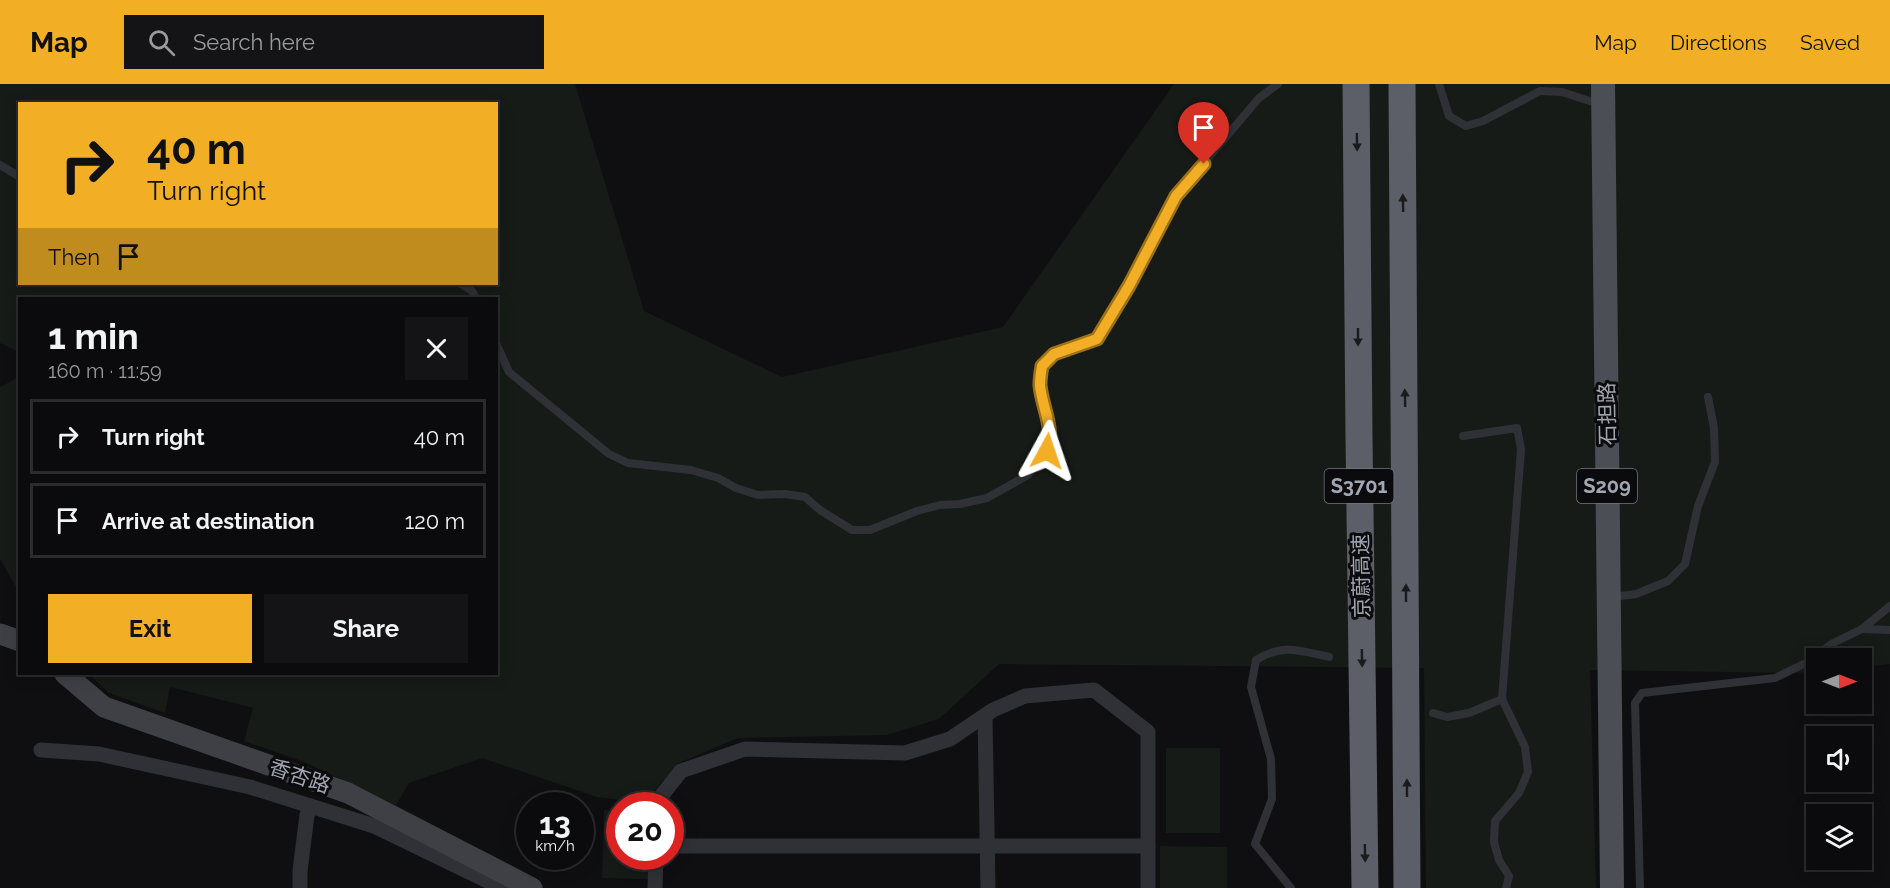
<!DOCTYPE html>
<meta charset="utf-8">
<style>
:root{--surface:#0b0b0d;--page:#141416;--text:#f1f3f6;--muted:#9a9b9d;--line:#2b2b2e;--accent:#f2af26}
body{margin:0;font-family:Raleway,"Noto Sans SC",sans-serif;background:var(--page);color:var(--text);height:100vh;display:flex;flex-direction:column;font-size:22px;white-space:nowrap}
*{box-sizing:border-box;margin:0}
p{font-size:20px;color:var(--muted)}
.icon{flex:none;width:33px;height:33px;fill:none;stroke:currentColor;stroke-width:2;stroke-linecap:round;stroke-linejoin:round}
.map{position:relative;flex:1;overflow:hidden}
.panel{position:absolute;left:18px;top:213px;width:480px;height:378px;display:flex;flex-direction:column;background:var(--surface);border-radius:0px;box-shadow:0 3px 15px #0003,0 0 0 2px var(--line)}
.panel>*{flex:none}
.guide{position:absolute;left:18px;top:18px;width:480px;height:183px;border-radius:0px;box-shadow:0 3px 15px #0003,0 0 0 2px var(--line);background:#f2af26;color:#111;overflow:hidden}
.needle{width:39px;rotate:90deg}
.buttons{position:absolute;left:1806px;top:564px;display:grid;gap:12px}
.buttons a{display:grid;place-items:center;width:66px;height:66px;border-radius:0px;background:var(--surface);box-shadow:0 3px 15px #0003,0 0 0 2px var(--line);font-size:30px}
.speed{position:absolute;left:516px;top:708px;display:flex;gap:12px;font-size:30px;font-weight:700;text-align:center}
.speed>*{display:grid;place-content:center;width:78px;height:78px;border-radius:50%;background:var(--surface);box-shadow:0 3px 15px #0003,0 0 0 2px var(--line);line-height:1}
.speed small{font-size:15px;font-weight:400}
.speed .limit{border:9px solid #d22;background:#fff;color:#111}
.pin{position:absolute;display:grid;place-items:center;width:51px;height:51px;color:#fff;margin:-62px -26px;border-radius:50% 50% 50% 0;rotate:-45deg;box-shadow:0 0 6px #0007}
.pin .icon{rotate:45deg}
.me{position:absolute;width:66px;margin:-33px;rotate:5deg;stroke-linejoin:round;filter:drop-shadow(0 0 4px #0008)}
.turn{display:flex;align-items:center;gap:21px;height:126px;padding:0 30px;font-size:27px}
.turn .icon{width:78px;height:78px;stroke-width:2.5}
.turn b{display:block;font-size:42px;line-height:51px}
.then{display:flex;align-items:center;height:57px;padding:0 30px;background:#0003;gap:12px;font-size:22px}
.round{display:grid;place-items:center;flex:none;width:63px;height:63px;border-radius:0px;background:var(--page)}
.summary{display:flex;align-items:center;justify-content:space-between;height:102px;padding:0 30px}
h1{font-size:36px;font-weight:700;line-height:45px}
.action{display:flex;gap:12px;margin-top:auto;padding:12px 30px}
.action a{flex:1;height:69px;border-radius:0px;background:var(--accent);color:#111;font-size:24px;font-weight:700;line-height:69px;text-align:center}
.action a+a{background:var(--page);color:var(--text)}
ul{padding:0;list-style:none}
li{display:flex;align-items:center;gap:18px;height:75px;margin:0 12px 9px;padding:0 18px;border:3px solid var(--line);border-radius:0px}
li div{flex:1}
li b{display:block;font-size:22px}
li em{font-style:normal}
header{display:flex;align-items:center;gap:36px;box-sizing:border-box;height:84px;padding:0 30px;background:var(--accent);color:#111}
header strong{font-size:28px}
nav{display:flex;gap:33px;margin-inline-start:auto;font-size:21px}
.search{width:420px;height:54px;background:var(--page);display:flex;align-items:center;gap:15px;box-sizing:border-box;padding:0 21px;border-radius:0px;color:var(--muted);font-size:22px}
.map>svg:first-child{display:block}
.green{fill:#161b17;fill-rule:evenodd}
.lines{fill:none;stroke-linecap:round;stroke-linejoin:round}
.lane{stroke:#303136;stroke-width:8}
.street{stroke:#303136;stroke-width:15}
.secondary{stroke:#3e4046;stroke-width:21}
.primary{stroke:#4c4e55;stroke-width:24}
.highway{stroke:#5c5f67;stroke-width:27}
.oneway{fill:#1b1b1e}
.route-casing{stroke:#9d7219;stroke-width:15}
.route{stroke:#f2af26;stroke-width:10}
.labels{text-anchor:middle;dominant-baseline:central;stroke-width:6;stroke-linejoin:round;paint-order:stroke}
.shield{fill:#0b0a0c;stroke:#737780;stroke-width:1.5}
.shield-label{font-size:20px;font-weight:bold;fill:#a0a6b2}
.street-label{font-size:21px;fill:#a0a6b2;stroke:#0b0a0c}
</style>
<header>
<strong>Map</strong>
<div class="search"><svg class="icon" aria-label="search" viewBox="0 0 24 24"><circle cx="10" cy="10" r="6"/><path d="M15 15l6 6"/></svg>Search here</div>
<nav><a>Map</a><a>Directions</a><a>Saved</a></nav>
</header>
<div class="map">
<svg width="1890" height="804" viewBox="0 0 1890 804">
<rect width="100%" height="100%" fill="#0f0f11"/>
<!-- green -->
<g class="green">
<path d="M0,0H575L644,227L782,293L1003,243L1174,0H1890V580L1862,583V574H1816V587L1798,589L1590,586L1596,804H1426L1424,584L999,580L939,635L887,651L738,654L679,679L643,719L597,713L482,674L409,699L396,721L302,677L244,657L253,624L170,603L165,629L109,609L89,590H496V214H20L19,268L0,259ZM20,20H496V200H20Z"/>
<path d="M19,293V508L0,475V303Z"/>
<rect x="1166" y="664" width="54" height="85"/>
<path d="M604,726L619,727L620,772L648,773V795L602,794Z"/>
<path d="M1160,762L1227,763V804H1160Z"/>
</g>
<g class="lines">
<!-- lane -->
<g class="lane">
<path d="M1439,0L1449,32L1466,42L1483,37L1540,7L1562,8L1599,20"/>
<path d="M0,81L20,93"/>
<path d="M461,200L472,207L476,214"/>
<path d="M496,259L509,288L609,370L628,379L691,386L718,394L736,404L758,411L785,410L805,413L820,426L852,446H870L917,427L940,421L960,420L987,414L1028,391L1047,367L1050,359L1049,338L1040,301L1042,282L1054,270L1097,255L1129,202L1176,112L1259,14L1278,0"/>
<path d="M1463,352L1517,344L1521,365L1502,615L1525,663L1528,688L1519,709L1495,737L1494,758L1499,776L1509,792L1506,804"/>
<path d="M1613,513L1636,510L1668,497L1685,480L1698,422L1715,378L1714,344L1708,313"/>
<path d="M1862,545L1890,546"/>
<path d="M1433,629L1447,633L1469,629L1502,615"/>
<path d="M1291,804L1255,760L1272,715L1271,675L1251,603L1256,576C1283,559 1301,567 1329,573"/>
<path d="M1640,804L1635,619L1642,609L1775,594L1808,578L1833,559L1862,545L1890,522"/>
</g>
<!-- street -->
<g class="street">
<path d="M985,632L988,804"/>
<path d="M41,666L99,670L250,703L374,742L502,804"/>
<path d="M658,722V716L681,687L745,665L905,669L950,655L993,626L1025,612L1094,606L1148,648V804"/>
<path d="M670,762H1148"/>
<path d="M300,804V787L307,731L311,722"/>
<path d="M655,804L656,772"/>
</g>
<!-- secondary -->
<g class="secondary">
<path d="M0,550L20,557"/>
<path d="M65,590L104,623L348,709L532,804"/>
</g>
<!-- primary -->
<path class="primary" d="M1603,0L1612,804"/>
<!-- highway -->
<g class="highway">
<path d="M1356,0L1359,353L1365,804"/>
<path d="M1402,0L1407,804"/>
</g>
</g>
<!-- one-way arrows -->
<defs><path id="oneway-solid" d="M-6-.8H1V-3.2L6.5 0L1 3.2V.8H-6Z" transform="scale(1.5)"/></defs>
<g class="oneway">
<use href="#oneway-solid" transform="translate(1357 58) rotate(89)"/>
<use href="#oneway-solid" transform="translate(1403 119) rotate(-91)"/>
<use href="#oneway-solid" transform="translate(1358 253) rotate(90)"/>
<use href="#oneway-solid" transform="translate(1405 314) rotate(-91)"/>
<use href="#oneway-solid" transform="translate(1406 509) rotate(-90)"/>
<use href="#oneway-solid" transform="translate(1362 574) rotate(89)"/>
<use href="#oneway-solid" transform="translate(1407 704) rotate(-90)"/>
<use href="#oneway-solid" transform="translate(1365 769) rotate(89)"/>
</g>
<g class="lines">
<defs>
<path id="route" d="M1047,367C1055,344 1042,324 1040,301C1040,295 1041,288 1042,282L1054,270L1097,255L1129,202L1176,112L1204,80"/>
</defs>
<!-- route casing -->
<use href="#route" class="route-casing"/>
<!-- route -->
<use href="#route" class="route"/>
</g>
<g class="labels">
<!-- shield labels -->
<g class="shield">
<rect x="1324.5" y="385" width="69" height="34" rx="4.5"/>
<rect x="1577" y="385" width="60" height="34" rx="4.5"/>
</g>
<g class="shield-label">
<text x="1359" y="402">S3701</text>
<text x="1607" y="402">S209</text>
</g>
<!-- street labels -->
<g class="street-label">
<text transform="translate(1607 330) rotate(-91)">石担路</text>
<text transform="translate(1361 492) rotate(-91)">京蔚高速</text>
<text transform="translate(300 692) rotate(19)">香杏路</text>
</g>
</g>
</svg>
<div class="buttons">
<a><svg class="needle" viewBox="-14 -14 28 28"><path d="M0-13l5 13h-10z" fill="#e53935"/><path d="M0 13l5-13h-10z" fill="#9a9b9d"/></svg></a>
<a><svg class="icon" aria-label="sound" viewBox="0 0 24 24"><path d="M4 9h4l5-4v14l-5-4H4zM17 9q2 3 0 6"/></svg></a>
<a><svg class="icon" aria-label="layers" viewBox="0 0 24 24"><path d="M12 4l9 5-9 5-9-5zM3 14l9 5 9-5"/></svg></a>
</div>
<div class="speed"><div>13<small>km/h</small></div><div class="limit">20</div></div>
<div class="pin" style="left:1204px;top:80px;background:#d93025"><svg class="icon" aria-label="arrive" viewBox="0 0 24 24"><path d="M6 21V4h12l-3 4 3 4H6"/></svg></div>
<svg class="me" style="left:1047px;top:367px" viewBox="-20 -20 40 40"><path d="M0-17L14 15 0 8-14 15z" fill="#f2af26" stroke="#fff" stroke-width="4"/></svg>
<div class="guide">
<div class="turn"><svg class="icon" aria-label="right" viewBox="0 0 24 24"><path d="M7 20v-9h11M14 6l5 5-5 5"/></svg><div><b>40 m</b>Turn right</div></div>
<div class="then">Then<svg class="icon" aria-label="arrive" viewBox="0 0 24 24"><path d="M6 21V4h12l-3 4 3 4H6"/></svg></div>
</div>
<section class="panel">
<div class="summary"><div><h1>1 min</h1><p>160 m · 11:59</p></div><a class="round"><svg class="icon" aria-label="close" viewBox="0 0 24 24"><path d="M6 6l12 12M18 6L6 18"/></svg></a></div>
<ul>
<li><svg class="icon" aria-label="right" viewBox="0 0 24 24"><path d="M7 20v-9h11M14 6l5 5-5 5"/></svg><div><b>Turn right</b></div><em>40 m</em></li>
<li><svg class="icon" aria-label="arrive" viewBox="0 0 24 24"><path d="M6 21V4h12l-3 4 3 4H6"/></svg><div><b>Arrive at destination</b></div><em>120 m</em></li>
</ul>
<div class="action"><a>Exit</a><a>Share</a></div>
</section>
</div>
